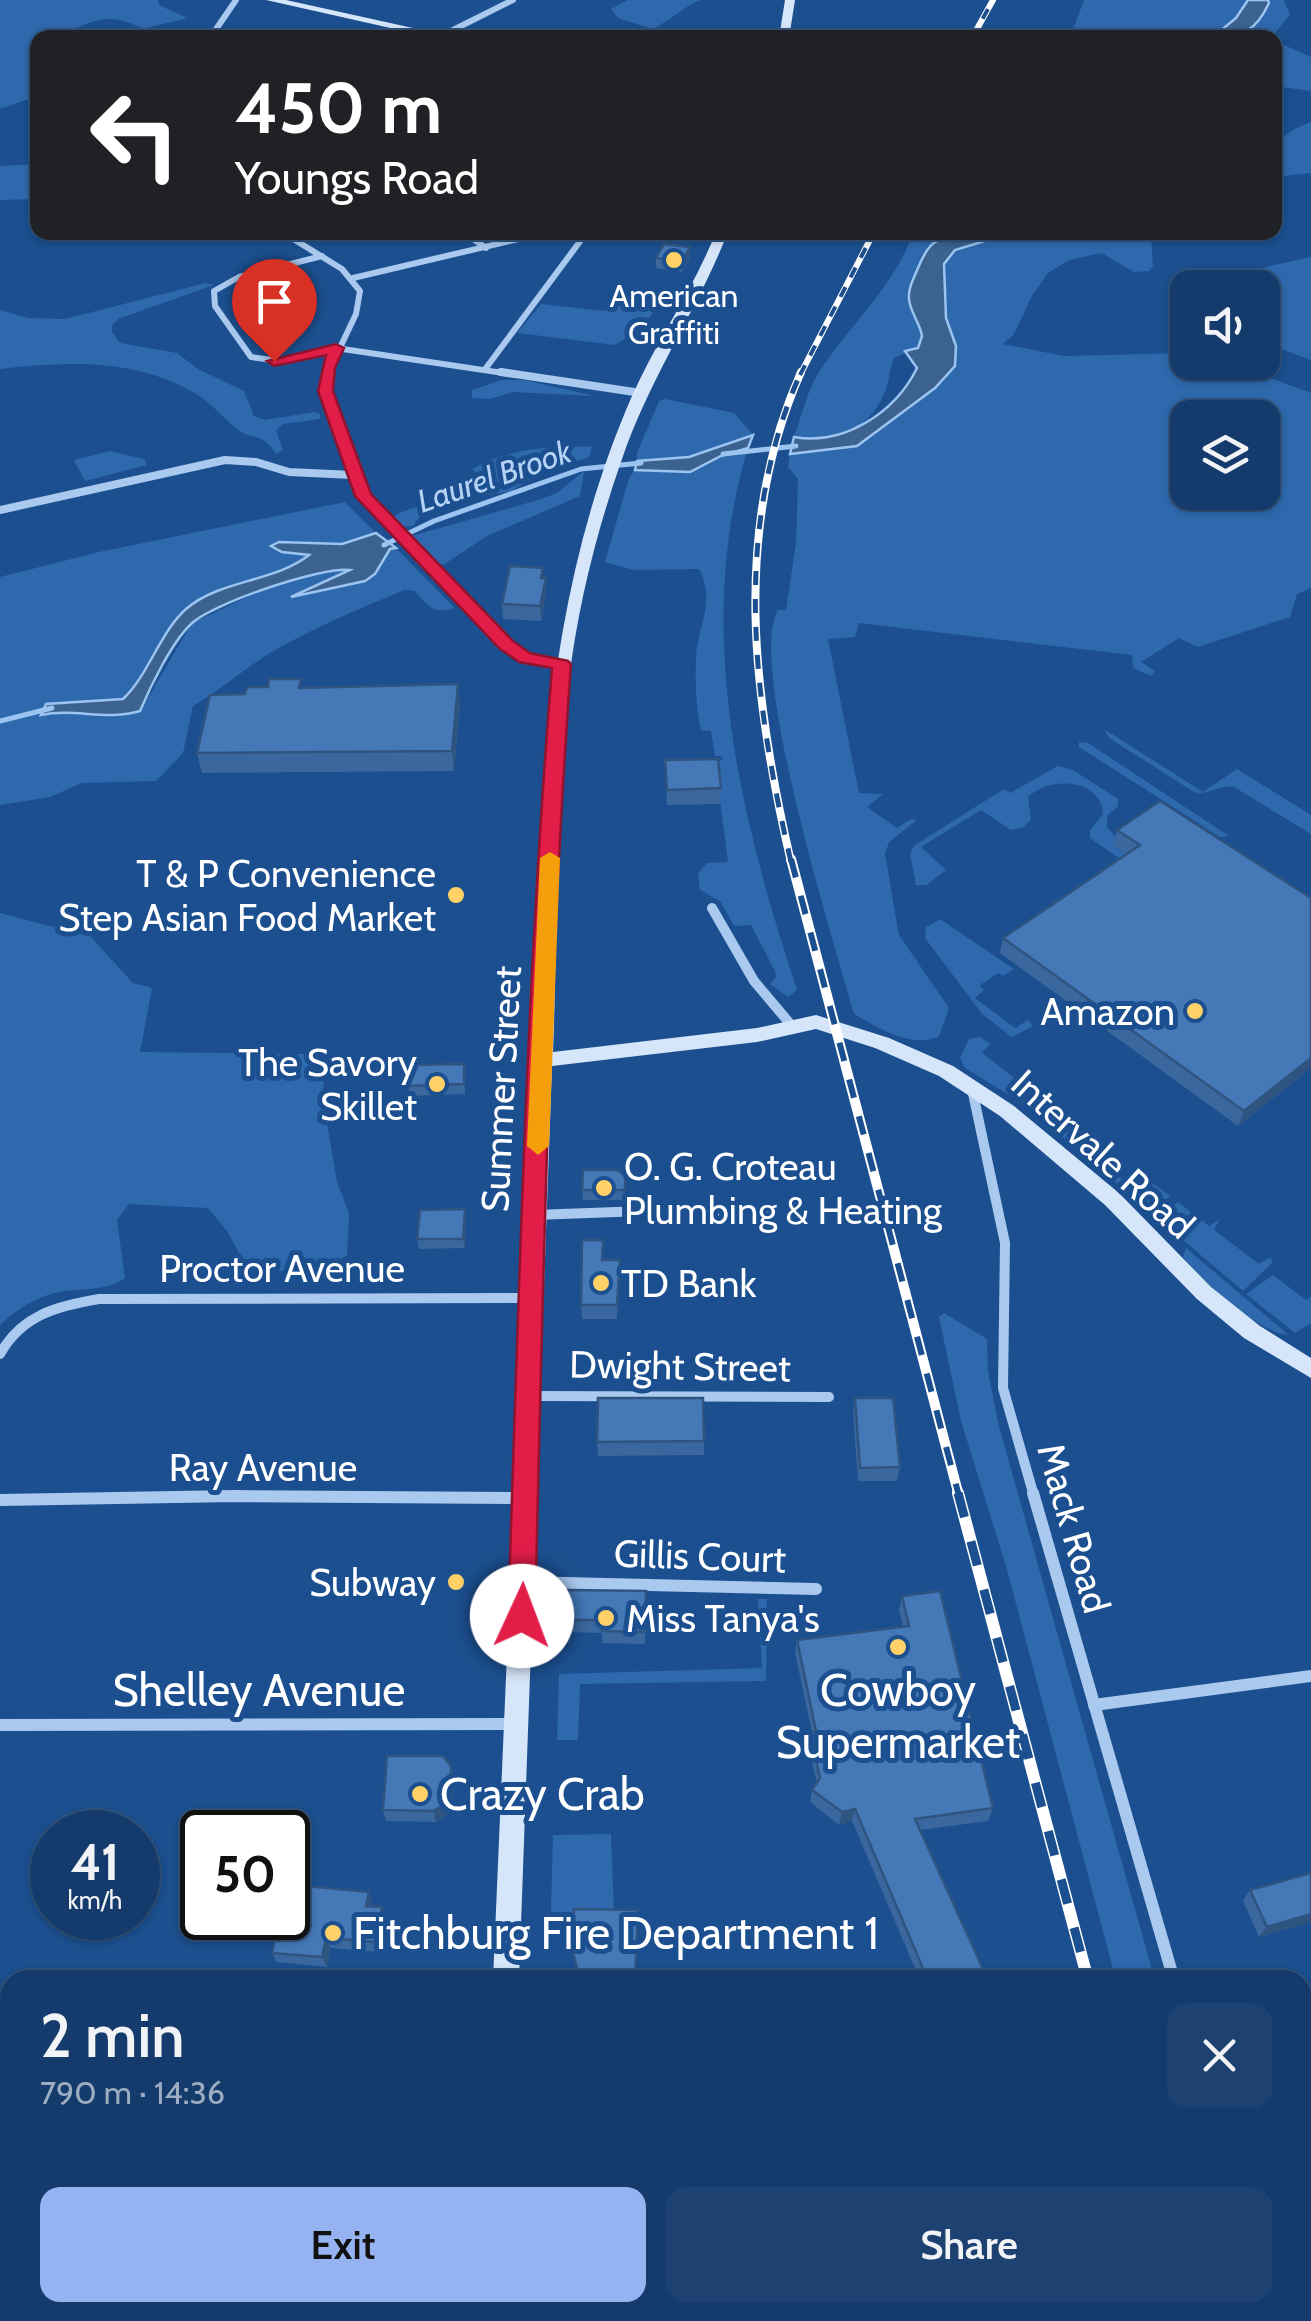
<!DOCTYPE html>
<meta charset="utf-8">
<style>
:root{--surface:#143b6b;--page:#1d4271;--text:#f1f3f6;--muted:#9dadc1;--line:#33557e;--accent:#95b2f1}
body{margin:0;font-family:Cabin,sans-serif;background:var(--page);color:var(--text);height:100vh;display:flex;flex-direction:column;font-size:38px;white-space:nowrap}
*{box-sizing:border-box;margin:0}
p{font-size:32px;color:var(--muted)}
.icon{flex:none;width:55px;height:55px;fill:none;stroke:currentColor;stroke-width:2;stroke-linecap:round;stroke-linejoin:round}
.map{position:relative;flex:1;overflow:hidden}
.panel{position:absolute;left:0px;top:1970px;width:1312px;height:352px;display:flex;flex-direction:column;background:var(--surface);border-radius:30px 30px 0 0;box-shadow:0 2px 8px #0004,0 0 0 2px var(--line)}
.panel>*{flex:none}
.hud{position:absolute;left:30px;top:30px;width:1252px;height:210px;border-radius:20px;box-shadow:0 2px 8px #0004,0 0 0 2px var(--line);background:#202124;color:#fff;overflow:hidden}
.controls{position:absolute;left:1170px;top:270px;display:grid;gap:20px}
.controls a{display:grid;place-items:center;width:110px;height:110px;border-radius:20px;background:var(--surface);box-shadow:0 2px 8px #0004,0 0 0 2px var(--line);font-size:50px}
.speed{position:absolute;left:30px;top:1810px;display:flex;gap:20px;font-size:50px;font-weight:700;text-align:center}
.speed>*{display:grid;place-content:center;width:130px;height:130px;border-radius:50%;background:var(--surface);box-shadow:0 2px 8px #0004,0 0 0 2px var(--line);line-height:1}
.speed small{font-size:25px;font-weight:400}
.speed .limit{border:5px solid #111;border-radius:15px;background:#fff;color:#111}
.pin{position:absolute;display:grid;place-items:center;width:85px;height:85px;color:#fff;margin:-102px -42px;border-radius:50% 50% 50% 0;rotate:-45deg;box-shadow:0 0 10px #0007}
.pin .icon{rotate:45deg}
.me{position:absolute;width:110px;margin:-55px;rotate:2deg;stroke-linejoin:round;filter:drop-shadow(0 0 8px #0008)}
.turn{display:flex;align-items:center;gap:35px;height:210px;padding:0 40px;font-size:45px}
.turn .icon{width:130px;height:130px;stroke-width:2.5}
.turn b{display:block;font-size:70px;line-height:85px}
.round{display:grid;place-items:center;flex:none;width:105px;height:105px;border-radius:20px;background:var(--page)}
.headline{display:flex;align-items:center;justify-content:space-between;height:170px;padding:0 40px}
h1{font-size:60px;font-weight:600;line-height:75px}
.primary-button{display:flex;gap:20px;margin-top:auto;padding:20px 40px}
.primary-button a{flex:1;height:115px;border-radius:20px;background:var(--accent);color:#111;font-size:40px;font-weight:600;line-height:115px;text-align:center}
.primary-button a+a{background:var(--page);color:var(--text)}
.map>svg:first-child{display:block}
.green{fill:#2e69ad;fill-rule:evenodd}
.water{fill:#3c6290;stroke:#9cc4f0;stroke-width:2.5}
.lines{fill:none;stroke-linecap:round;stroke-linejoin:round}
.stream{stroke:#9cc4f0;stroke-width:5}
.street-far3{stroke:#a9c9ee;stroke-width:6}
.street-far2{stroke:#a9c9ee;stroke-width:8}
.street-far1{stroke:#a9c9ee;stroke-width:10}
.street{stroke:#a9c9ee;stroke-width:12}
.secondary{fill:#d6e6fa;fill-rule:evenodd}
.rail-far3-casing{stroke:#fff;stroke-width:6}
.rail-far2-casing{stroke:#fff;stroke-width:8}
.rail-far1-casing{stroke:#fff;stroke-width:10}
.rail-casing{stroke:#fff;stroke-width:12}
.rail-far3{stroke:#1b4f8f;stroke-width:4;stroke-dasharray:11;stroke-linecap:butt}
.rail-far2{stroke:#1b4f8f;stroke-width:5;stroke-dasharray:14;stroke-linecap:butt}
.rail-far1{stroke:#1b4f8f;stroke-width:6;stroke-dasharray:19;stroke-linecap:butt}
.rail{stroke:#1b4f8f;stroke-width:9;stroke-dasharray:25;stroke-linecap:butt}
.wall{fill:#3a679d}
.shaded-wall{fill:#305480}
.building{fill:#4478b7;stroke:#305480;stroke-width:2.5}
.route{fill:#e11d48;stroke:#92132f;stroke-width:2.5}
.slow{fill:#f59e0b}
.poi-dot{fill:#ffd166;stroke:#1b4f8f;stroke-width:4}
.labels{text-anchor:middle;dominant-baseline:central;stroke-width:10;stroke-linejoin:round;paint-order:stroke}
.far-poi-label{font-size:32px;fill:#fff;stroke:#1b4f8f}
.far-water-label{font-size:32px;font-style:italic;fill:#b5d3f5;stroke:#1b4f8f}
.poi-label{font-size:38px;fill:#fff;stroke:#1b4f8f;text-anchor:end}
.street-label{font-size:38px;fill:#fff;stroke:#1b4f8f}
.near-street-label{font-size:45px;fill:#fff;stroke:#1b4f8f}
.near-poi-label{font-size:45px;fill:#fff;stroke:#1b4f8f;text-anchor:start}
</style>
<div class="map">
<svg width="1311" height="2321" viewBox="0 0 1311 2321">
<rect width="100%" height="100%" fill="#1b4f8f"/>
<!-- green -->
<g class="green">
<path d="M0,0H158L159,5L187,18L143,29C92,2 80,38 38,38L34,44L37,96L0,109Z"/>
<path d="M628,0H701C682,7 671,21 652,29L618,18L611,9Z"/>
<path d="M1084,0H1248V3L1226,29L1213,37L1070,38Z"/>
<path d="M1268,0H1284L1290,15L1271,37L1239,38L1249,32Z"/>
<path d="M1275,41L1311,57V91L1275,86Z"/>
<path d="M1311,122V173L1275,177C1275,144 1278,134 1311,122Z"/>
<path d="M37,164V199L0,200V166Z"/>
<path d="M913,233H973L923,255L910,285L923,336L918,348L894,358C889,369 890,379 886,389C871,430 835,445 794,437C801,418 806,395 816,377C846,328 894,288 913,233Z"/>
<path d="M1011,233H1151L1153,266L1149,271L1134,272L1102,253L1069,260L1048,273L1032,296L1014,334L1003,344L1064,356L1187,353L1188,362L1231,363L1311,393V588L1297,594L1290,617L1198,647L1179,638L1141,662L1155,671L1151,676L1133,668L1132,655L859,623L855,637L828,639L859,793L883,794L867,807L897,828L911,819L917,820L889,842L885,854L899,935L949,1008L939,1036C914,1050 876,1027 854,1014C835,945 746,663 778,610H786L796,543L798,479L788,467L790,454L857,446L881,428L956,346L946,318L944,264L954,250ZM1188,418H1262V492H1188Z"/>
<path d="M1311,257V360L1263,342L1262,288L1244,287L1248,271Z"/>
<path d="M206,283L214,285L118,319L112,325V332L120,343L177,353L198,369L244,391L254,416L265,420L315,412L320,414V419L283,424L276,430L283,450L277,454C256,429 260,443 240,431C225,421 214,405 198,395C138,358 67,361 0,369V310L28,318L65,319Z"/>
<path d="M622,293L653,313L640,329L615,345L517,333L541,304L604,311L617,294Z"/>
<path d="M502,380H524L595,396L512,392L490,399L472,398V390Z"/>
<path d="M665,399L734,413L753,435L689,457L637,461V453L659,401Z"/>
<path d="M592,447L589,457L536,475L510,492L468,497L425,509L413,526L404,527L394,516C418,503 463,497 477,477L473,469C504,449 556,445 592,447Z"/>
<path d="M748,448C693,628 740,817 797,990L788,997L770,984L776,977L775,971L751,925L734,926L720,901L700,890L698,874L707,863L728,862L715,762L723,760L721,756H715L711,731L701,730C696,708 695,683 696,660C696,628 717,602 699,569L633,570L605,562L629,478L635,470L689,472L721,456Z"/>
<path d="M110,451L144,459L147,465L85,481L74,460Z"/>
<path d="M584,471L580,496L487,536L443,565L437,563L412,536L538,500L557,493Z"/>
<path d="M345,502L376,533L342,544L279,542L282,552L311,554C276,580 226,581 190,606C161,626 149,676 123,699L85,701L42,715L65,710L140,711L192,623L270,586L337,568L350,570L296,596L365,581L390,548H396L455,608C434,615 428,606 415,591L404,590C359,609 313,628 270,653C243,670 220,690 193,706L183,753L156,781L82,783L50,797L0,805V577L99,552Z"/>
<path d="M1104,729L1203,792L1237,769L1311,815V834L1234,787C1219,784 1209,796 1194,792L1109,738Z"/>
<path d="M1079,742L1088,743L1229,836L1220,837L1079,747Z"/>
<path d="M1058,766L1073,770L1118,799V806L1107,816V827L1136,860L1129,865L1090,838V830L1103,814C1101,778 1049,776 1028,797L1031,820L1022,828L1011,830L981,810L921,847L946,870L927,885H916L910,853L915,845L1004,789L1010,793Z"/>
<path d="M0,913L91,937L133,983L152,988L140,1052L310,1054L324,1063L323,1100L337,1182L349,1213L347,1255L325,1270L249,1272L227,1231L208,1208L129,1204L117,1220L125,1278C102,1294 74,1286 48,1295C29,1301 14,1312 0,1325Z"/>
<path d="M940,919L1014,969L1003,976L998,973L980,985L984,990L975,998L1015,1028L1028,1020L1033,1026L1012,1037L983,1015L925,938L926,927Z"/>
<path d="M980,1037L990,1044L982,1053L1043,1100L1058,1095L1050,1105L1122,1160L1110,1169L1121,1179L1135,1170L1170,1196L1152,1213L1022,1103L965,1068L960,1058L969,1039Z"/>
<path d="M1178,1202L1209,1226L1220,1219L1214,1230L1259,1264L1270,1257L1273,1262L1243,1291L1156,1217Z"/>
<path d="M1186,1248L1284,1331L1288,1335C1257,1332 1203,1282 1183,1257Z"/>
<path d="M1273,1275L1306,1300L1311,1297V1323L1295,1333L1246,1294Z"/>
<path d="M944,1313L987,1339L988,1371L998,1423L1155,1980H1116L1006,1566L961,1421L939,1317Z"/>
<path d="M758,1599H767L766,1681L580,1684L578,1740H557L559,1674L762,1668Z"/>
<path d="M611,1834L614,1912L551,1914L553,1835Z"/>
<path d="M1303,2089L1311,2093V2321H1224L1221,2313L1302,2312Z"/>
</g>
<!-- water -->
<g class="water">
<path d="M1248,0H1268L1269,3C1256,31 1242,38 1213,37L1236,18Z"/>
<path d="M973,232L1011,233L955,250L944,264L946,318L956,346L955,366L935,388L857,446L790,454L794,437C843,446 895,413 917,368L905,351L918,348L922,336C920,323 910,312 909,299C908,288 914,278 918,268C932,234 940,240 973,232Z"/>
<path d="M753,435L748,448L721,456L690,472L635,470L637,461L689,457Z"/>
<path d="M376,533L396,548L390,549L375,574L365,581L291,597L350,570C322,566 211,604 191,624C172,642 150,687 140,711C107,721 75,708 41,715L46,704L123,699C148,676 160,632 186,609C219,580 275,582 309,555L282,552L271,546L279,542L342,544Z"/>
</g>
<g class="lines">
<!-- stream -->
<g class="stream">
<path d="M723,454L796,446"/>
<path d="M384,545L434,521L581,469L641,463"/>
<path d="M0,721L52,708"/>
</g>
<!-- street-far3 -->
<g class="street-far3">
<path d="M443,35L513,0"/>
<path d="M210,38L236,0"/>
<path d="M282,232L342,269L360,291L356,314L327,375"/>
<path d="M463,232L486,248"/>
<path d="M701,232L721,235"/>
<path d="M322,256L239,277L214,291L215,306L251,357L280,361L336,348L517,375"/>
<path d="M353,278L548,232"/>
<path d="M486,368L587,232"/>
</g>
<!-- street-far2 -->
<g class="street-far2">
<path d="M328,372L325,383L354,479L368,503L506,645L525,658L562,665"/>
<path d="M501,372L641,393"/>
<path d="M0,510L225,460L256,462L289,472L353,475"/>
</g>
<!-- street-far1 -->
<g class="street-far1">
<path d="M712,908L754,981L792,1026"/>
<path d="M972,1089L1005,1243L1003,1388L1034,1496"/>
<path d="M534,1215L644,1211L768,1214"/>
<path d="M0,1354C22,1315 57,1306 99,1299L532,1298"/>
<path d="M531,1396L829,1397"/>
</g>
<!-- street -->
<g class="street">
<path d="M1033,1493L1174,1980"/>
<path d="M0,1500L234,1496L526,1498"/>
<path d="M523,1582L816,1589"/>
<path d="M1094,1705L1311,1676"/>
<path d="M0,1725L518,1724"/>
</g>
<!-- secondary -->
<g class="secondary">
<path d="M266,0H286L458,38H435Z"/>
<path d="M785,0H795L789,38H779Z"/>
<path d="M716,232H728C697,311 649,379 622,459C597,530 578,605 569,680C554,803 558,928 553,1052L757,1028L816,1015L889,1038L953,1066L1014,1106L1119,1193L1211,1287L1260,1326L1311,1358V1378L1244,1338L1197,1299L1105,1205L1000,1116L939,1076L875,1048L816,1029L757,1042L552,1066L519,1980H493L544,791C553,655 577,522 632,396C657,340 693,290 716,232Z"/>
<path d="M1311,2028V2056L1302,2058V2030Z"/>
<path d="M0,2033L10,2034V2062L0,2061Z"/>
<path d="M461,2312H491L493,2321H463Z"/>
<path d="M759,2312H791L787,2321H755Z"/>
</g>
<defs>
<g id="rail-far3">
<path d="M972,38L993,0"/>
<path d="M800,375L874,232"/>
</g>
<path id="rail-far2" d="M791,862C753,698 731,530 801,372"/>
<path id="rail-far1" d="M791,859L959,1496"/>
<g id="rail">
<path d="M958,1493L1088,1980"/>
<path d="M1162,2312L1164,2321"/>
<path d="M1178,2312L1180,2321"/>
</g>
</defs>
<!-- rail-far3 casing -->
<use href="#rail-far3" class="rail-far3-casing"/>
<!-- rail-far2 casing -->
<use href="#rail-far2" class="rail-far2-casing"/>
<!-- rail-far1 casing -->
<use href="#rail-far1" class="rail-far1-casing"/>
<!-- rail casing -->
<use href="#rail" class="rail-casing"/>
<!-- rail-far3 -->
<use href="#rail-far3" class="rail-far3"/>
<!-- rail-far2 -->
<use href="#rail-far2" class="rail-far2"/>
<!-- rail-far1 -->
<use href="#rail-far1" class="rail-far1"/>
<!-- rail -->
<use href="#rail" class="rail"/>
</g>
<!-- wall -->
<g class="wall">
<path d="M690,247V257L682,272L656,268V258Z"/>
<path d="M544,578H546V593L541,621L503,619L502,604Z"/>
<path d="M303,688L460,704L454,771L202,773L197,753L245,694Z"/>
<path d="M665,760L721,788L720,804L667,805Z"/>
<path d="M1117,830L1311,898V1068L1238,1126L1000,953L1003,938L1126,854L1113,845Z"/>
<path d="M464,1064L465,1094L409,1096L408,1086Z"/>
<path d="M625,1175V1200H583L582,1190Z"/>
<path d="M466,1219L465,1248L419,1249L417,1239Z"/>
<path d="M603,1260H620L617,1319H582L581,1305Z"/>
<path d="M855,1398L900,1467L897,1481H858L853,1412Z"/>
<path d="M704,1441V1455L598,1456L597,1442Z"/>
<path d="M646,1591L645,1644L602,1643V1633L566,1632L565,1620Z"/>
<path d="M902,1596L993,1808L988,1821L920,1830L988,1980H920L852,1821L839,1825L810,1802L812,1790L817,1783L808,1745L810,1732H812L795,1653L797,1640L903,1627L899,1610Z"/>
<path d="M451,1766L454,1777L452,1811L436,1822L386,1821L383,1810Z"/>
<path d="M1311,1873L1259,1937L1243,1901L1250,1890Z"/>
<path d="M312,1882L311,1886L369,1892L372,1902V1906L382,1907L386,1917L379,1952L330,1948L327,1967L277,1962L272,1953Z"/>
<path d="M573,1953L635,1980H579Z"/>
<path d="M902,2312H1031L1035,2321H907Z"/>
</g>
<!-- shaded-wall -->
<g class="shaded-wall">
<path d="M690,247V257L682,272V262Z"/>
<path d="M546,578V593L541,621L540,606Z"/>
<path d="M458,684L460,704L454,771L452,751Z"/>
<path d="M1311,1058V1068L1238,1126L1244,1111Z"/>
<path d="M465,1209L466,1219L465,1248L463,1239Z"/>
<path d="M451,1766L454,1777L452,1811L436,1822L434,1811Z"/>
<path d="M855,1809L852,1821L839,1825L842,1812Z"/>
<path d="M307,1871L312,1882L309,1896L304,1886Z"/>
<path d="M369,1892L372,1902L370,1916L366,1906Z"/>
<path d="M382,1907L386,1917L379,1952L376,1942Z"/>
<path d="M1311,1914V1922L1259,1937L1267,1927Z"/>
<path d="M326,1938L330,1948L327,1967L322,1957Z"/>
<path d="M2,2144L5,2147L1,2165L0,2153Z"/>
</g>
<!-- building -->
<g class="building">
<path d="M664,244L690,247L682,262L656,258Z"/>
<path d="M510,566L543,568L541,578H546L540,606L502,604Z"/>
<path d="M269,679H301L299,688L458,684L452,751L197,753L210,695L245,694L247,687H268Z"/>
<path d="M718,759L721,788L667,790L665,760Z"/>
<path d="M1160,801L1311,898V1058L1244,1111L1003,938L1140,845L1117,830Z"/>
<path d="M464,1064V1084L408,1086L409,1065Z"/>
<path d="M583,1170H617L625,1175V1190H582Z"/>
<path d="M465,1209L463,1239H417L420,1210Z"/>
<path d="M582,1240H603L602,1260H620L617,1305H581Z"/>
<path d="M598,1398H703L704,1441L597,1442Z"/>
<path d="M855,1398H893L900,1467L860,1468Z"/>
<path d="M566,1590L646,1591L645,1632L602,1631V1620H565Z"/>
<path d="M940,1591L993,1808L915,1819L988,1980H928L855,1809L842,1812L812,1790L820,1778L810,1732L816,1731L797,1640L909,1626L902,1596Z"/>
<path d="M387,1756H443L451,1766L450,1800L434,1811L383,1810Z"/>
<path d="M289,1870L307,1871L304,1886L369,1892L366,1906L382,1907L376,1942L326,1938L322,1957L272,1953L279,1918H288Z"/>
<path d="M1311,1873V1914L1267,1927L1250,1890Z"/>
<path d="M574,1909L638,1910L635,1980L579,1976L573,1953Z"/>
<path d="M297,2312H409L408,2321H296Z"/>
<path d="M911,2312H1031L1035,2321H911L914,2319Z"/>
</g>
<!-- route -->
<path class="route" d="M336,344L344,348L335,368L333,391L371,494L513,641L530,653L568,661L571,664C548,981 543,1299 535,1616L531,1625L522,1629L512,1625L508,1616C519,1300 526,983 552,668L519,662L500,649L355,496L318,391L326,355L274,366L267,361Z"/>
<!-- slow -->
<path class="slow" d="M550,852L560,858L549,1146L538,1155L527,1146L540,858Z"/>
<!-- markers -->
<g class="poi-dot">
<circle cx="674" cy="260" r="10"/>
<circle cx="456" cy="895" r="10"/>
<circle cx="1195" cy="1011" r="10"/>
<circle cx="437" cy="1084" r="10"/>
<circle cx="604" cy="1188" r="10"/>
<circle cx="601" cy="1283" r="10"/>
<circle cx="456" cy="1582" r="10"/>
<circle cx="606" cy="1618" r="10"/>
<circle cx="898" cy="1647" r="10"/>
<circle cx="420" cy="1794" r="10"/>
<circle cx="333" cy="1933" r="10"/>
</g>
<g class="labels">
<!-- far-poi labels -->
<g class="far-poi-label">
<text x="674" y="295">American<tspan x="674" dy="37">Graffiti</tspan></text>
</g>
<!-- far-water labels -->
<g class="far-water-label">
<text transform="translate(494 476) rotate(-19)">Laurel Brook</text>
</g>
<!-- poi labels -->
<g class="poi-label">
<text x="436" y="873">T &amp; P Convenience<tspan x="436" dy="44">Step Asian Food Market</tspan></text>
<text x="1175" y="1011">Amazon</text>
<text x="417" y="1062">The Savory<tspan x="417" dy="44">Skillet</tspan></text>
<text x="624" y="1166" text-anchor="start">O. G. Croteau<tspan x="624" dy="44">Plumbing &amp; Heating</tspan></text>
<text x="621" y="1283" text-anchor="start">TD Bank</text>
<text x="436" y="1582">Subway</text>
<text x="626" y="1618" text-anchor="start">Miss Tanya's</text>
</g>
<!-- street labels -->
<g class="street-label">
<text transform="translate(501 1089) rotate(-87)">Summer Street</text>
<text transform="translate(1103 1154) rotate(42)">Intervale Road</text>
<text x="282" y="1268">Proctor Avenue</text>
<text transform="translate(680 1366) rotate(1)">Dwight Street</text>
<text x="263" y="1467">Ray Avenue</text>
<text transform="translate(1074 1528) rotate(74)">Mack Road</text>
<text transform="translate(700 1556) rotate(2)">Gillis Court</text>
</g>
<!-- near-street labels -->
<g class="near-street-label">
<text x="259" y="1690">Shelley Avenue</text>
</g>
<!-- near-poi labels -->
<g class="near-poi-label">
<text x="898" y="1690" text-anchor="middle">Cowboy<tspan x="898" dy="52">Supermarket</tspan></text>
<text x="440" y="1794">Crazy Crab</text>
<text x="353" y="1933">Fitchburg Fire Department 1</text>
</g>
</g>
</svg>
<div class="controls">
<a><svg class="icon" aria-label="sound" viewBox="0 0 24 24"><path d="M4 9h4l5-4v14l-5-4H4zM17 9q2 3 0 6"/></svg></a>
<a><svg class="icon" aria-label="layers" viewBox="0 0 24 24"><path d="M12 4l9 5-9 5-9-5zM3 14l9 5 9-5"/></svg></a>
</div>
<div class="speed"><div>41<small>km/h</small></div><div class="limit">50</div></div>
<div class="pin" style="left:274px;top:361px;background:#d93025"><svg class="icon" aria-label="arrive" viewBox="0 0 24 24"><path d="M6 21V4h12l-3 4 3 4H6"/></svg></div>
<svg class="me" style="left:522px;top:1616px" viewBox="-20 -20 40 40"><circle r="19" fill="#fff"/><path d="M0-13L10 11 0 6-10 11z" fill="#e11d48"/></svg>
<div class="hud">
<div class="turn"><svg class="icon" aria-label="left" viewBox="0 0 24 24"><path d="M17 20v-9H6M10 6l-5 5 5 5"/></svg><div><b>450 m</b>Youngs Road</div></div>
</div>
<section class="panel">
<div class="headline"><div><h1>2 min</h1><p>790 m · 14:36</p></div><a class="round"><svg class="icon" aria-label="close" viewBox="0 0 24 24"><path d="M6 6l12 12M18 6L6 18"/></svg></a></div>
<div class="primary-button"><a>Exit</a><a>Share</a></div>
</section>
</div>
